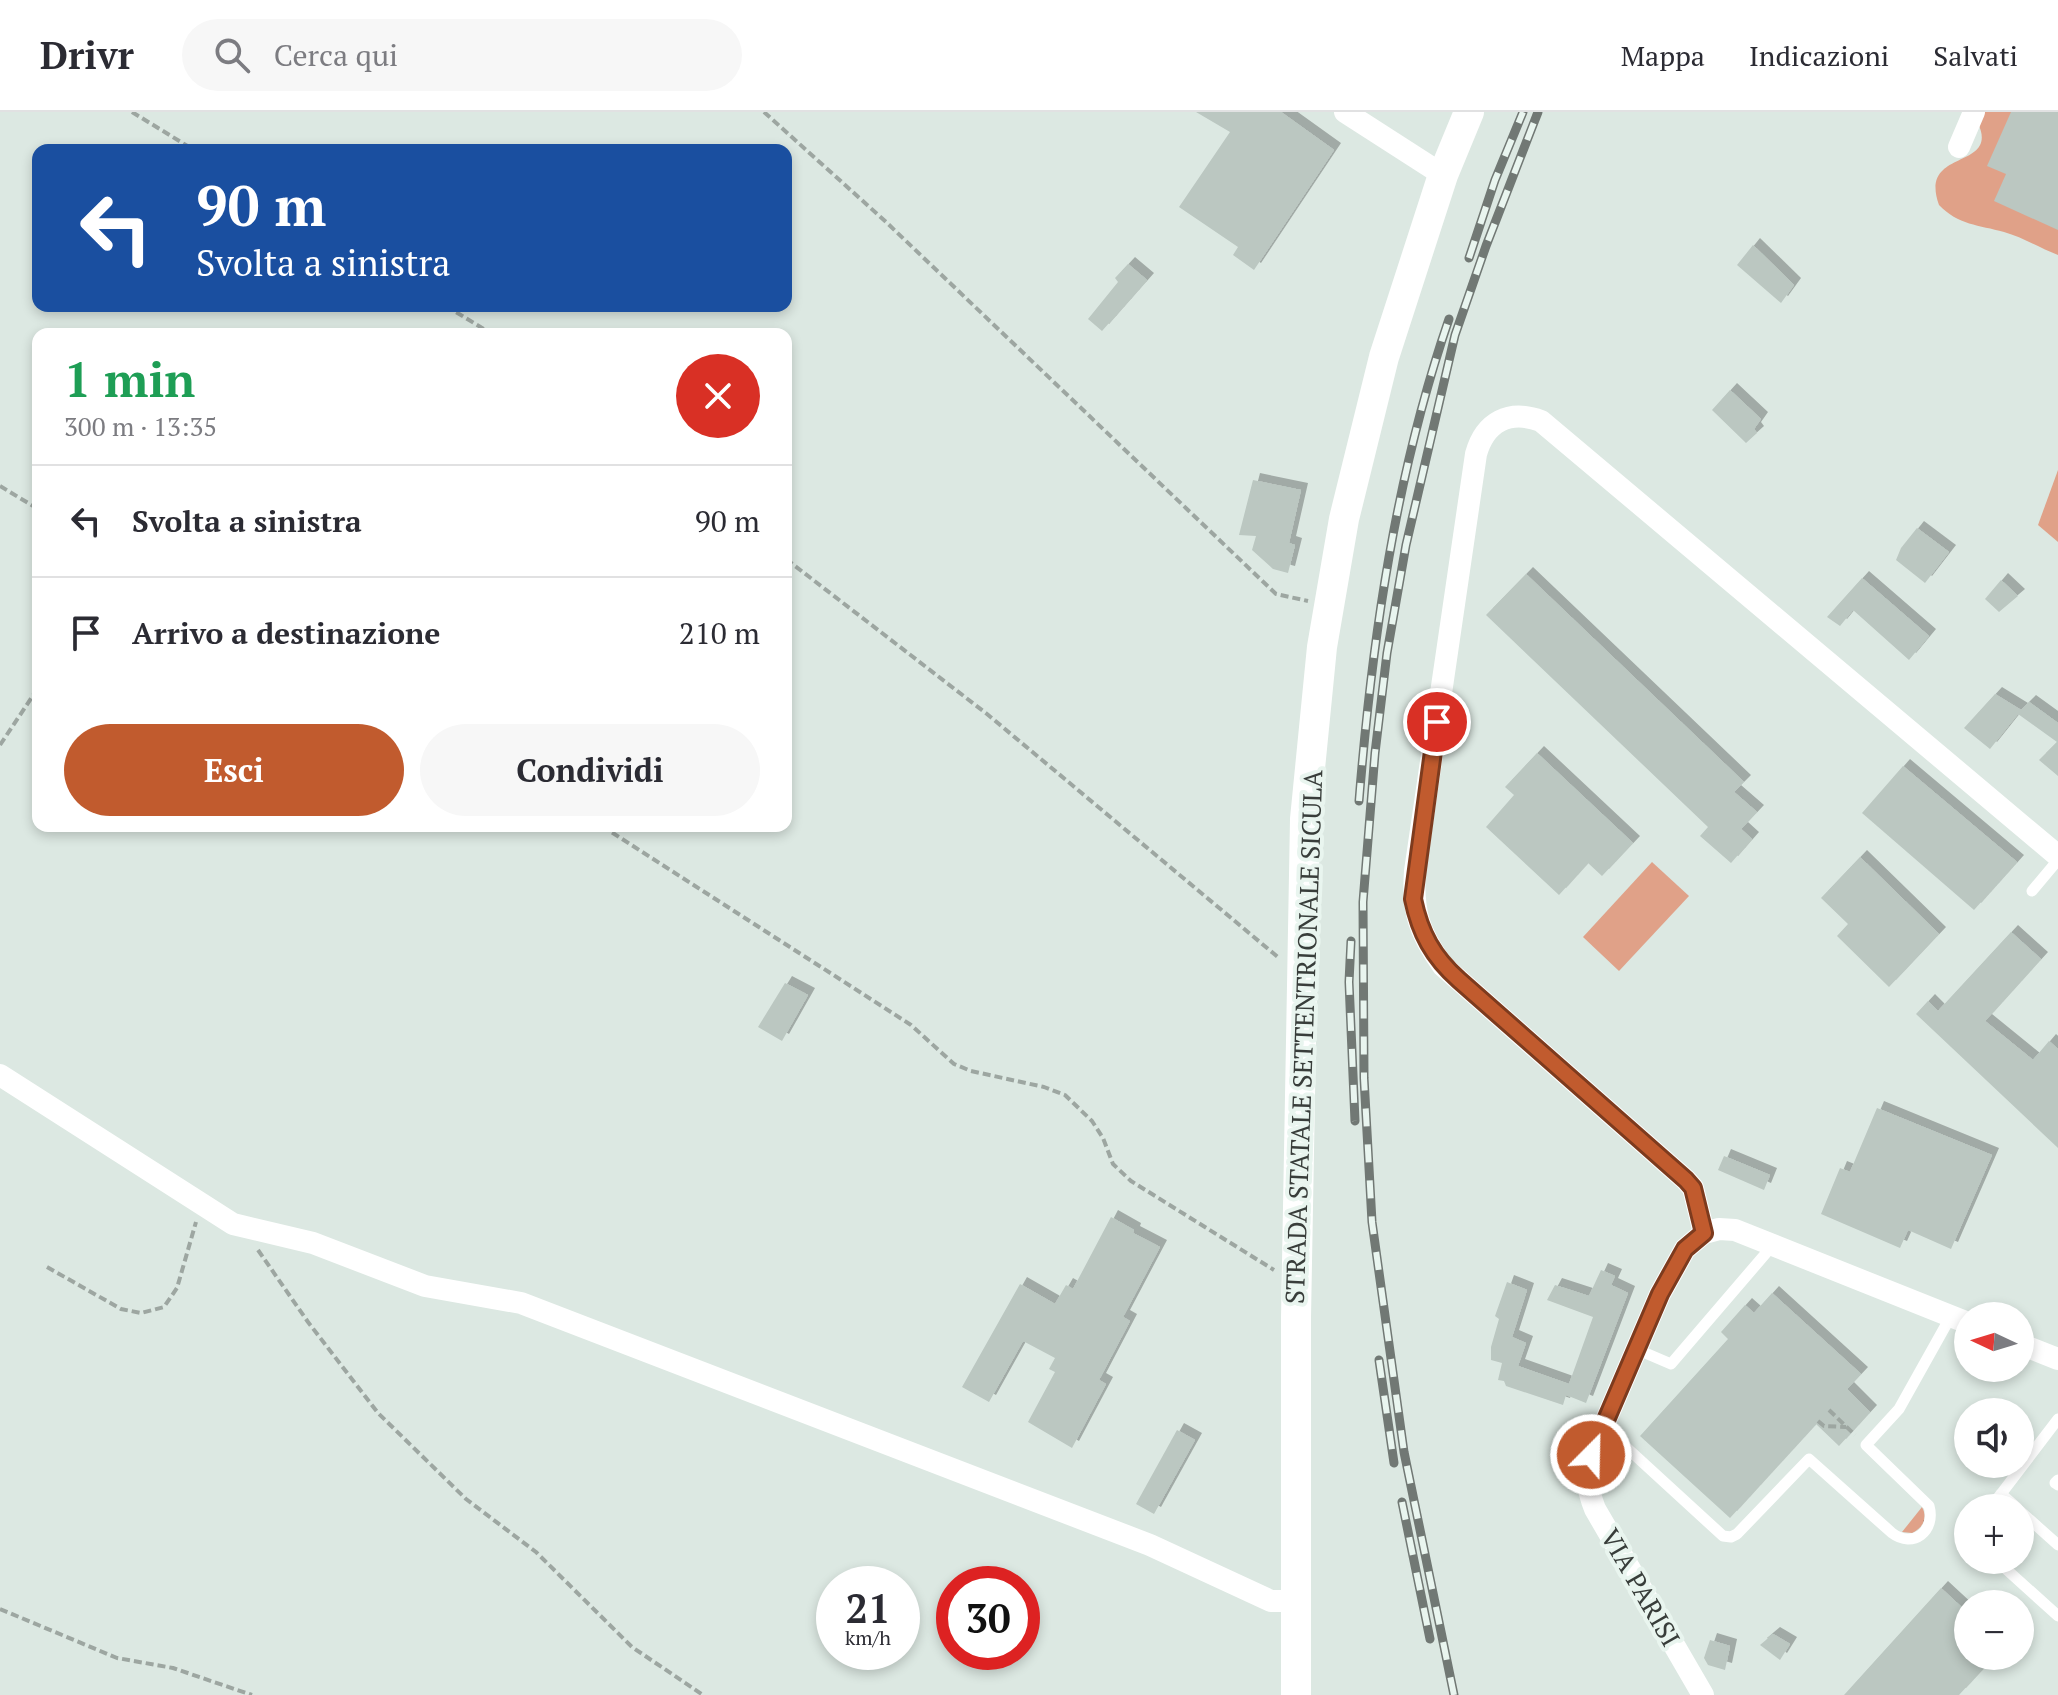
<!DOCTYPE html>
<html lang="it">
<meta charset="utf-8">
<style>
:root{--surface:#fff;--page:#f7f7f7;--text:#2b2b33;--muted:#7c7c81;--line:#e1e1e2;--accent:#c15b2e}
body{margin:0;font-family:"PT Serif",serif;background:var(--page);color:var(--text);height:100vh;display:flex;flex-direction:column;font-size:30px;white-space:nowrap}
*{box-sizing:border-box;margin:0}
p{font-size:26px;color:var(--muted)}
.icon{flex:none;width:44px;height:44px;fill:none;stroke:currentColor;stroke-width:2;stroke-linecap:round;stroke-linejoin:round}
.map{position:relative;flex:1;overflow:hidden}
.drawer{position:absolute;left:32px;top:216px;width:760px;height:504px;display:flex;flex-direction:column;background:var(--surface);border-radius:16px;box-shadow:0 4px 12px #0003}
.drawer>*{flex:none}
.hud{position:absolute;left:32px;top:32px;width:760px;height:168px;border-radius:16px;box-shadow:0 4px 12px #0003;background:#1a4fa0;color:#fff;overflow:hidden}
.needle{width:52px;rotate:274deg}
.buttons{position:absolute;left:1954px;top:1190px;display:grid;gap:16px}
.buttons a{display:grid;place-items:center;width:80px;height:80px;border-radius:50%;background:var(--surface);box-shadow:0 4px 12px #0003;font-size:40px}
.speed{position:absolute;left:816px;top:1454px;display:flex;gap:16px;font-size:40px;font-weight:700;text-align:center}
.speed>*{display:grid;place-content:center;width:104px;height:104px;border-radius:50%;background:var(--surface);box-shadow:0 4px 12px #0003;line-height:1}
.speed small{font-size:20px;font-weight:400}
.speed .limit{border:12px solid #d22;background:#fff;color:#111}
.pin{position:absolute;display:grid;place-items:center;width:68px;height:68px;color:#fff;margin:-34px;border:4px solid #fff;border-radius:50%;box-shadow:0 2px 8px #0007}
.me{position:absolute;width:88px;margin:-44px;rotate:23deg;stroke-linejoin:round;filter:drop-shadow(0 0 6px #0008)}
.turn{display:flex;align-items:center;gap:28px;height:168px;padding:0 32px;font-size:36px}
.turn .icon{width:104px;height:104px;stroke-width:2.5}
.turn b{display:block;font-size:56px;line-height:68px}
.round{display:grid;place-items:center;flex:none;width:84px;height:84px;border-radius:42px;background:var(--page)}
.overview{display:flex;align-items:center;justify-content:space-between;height:136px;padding:0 32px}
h1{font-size:48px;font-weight:700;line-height:60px;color:#1e9e55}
.cta{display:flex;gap:16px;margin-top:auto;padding:16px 32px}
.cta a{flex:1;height:92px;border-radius:48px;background:var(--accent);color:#fff;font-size:32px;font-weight:700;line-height:92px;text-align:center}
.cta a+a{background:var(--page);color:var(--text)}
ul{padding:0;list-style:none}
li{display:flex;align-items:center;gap:24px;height:112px;padding:0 32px;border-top:2px solid var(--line)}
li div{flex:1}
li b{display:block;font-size:30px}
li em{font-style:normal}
header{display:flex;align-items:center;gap:48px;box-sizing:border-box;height:112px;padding:0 40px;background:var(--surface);border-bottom:2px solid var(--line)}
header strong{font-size:38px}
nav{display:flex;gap:44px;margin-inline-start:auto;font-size:28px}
.search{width:560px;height:72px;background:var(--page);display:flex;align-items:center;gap:20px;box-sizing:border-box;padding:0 28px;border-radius:44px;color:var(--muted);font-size:30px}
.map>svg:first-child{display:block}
.grass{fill:url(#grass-tufts)}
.park{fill:#e0a188}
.building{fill:#bbc7c1;filter:url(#shadow)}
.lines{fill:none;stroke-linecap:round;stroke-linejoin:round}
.path{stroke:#9da6a1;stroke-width:4;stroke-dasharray:8 4;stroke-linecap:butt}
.lane{stroke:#fff;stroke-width:11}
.street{stroke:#fff;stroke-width:22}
.secondary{stroke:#fff;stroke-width:30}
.rail-casing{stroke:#717874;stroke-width:9}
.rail{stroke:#e9f5ef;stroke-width:6;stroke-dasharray:18;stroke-linecap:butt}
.route-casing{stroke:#7d3b1e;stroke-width:20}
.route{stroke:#c15b2e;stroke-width:14}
.labels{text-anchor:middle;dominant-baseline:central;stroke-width:8;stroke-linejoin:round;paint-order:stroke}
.street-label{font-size:26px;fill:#383d3a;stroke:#e9f5ef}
</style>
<header>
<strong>Drivr</strong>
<div class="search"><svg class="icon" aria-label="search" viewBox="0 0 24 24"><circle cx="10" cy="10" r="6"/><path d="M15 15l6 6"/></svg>Cerca qui</div>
<nav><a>Mappa</a><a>Indicazioni</a><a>Salvati</a></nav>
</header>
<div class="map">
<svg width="2058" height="1583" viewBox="0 0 2058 1583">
<defs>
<pattern id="grass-tufts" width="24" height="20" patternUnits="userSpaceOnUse" patternTransform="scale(2)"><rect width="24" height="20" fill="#e0a188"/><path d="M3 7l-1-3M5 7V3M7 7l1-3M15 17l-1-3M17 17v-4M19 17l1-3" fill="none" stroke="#b78470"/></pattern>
<filter id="shadow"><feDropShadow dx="7" dy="-7" stdDeviation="0" flood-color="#0004"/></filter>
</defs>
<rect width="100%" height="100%" fill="#dce8e2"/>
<!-- grass -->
<path class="grass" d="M1922,1395C1928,1406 1923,1416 1912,1421L1902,1420Z"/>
<!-- park -->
<g class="park">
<path d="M1983,0H2058V143C2040,136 2022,125 2004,120C1979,113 1958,113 1939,93C1918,35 2000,59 1978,11Z"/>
<path d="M2058,358V430L2038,413Z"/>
<path d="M1652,750L1689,784L1619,859L1583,825Z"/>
</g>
<!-- building -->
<g class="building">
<path d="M1196,0H1281L1334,38L1254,158L1233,143L1238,135L1179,95L1230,20Z"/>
<path d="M2011,0H2058V118L1994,89L2006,62L1987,54Z"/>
<path d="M1753,133L1794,173L1781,191L1737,153Z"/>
<path d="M1128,152L1147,168L1102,219L1088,207L1118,170L1115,166Z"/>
<path d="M1730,278L1761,307L1754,317L1757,321L1746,331L1712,298Z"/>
<path d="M1253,368L1301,378L1289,431L1295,433L1288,461L1273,457L1252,438L1256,424L1239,423Z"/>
<path d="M1917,416L1949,440L1925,471L1896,448L1901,436Z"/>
<path d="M1526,462L1744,670L1734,680L1757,700L1741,717L1752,727L1731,751L1700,724L1708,715L1486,503Z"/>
<path d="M1862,466L1929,524L1909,548L1853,498L1840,514L1827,505Z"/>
<path d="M2001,468L2018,484L1999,500L1985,487Z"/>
<path d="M1995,582L2021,598L2029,590L2058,611V664L2039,648L2057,630L2018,602L1990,637L1964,616Z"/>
<path d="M1537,641L1633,731L1602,764L1588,751L1559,783L1486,715L1514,683L1505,675Z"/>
<path d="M1903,654L2017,750L1974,798L1862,701Z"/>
<path d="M1860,745L1939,822L1889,875L1837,824L1848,812L1821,786Z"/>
<path d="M2011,820L2041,847L1985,909L2033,948L2049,929L2058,937V1036L1916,902L1928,889L1938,899Z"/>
<path d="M785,871L808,883L782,929L758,915Z"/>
<path d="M1877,996L1992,1043L1951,1137L1908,1118L1900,1136L1821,1102L1840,1056L1850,1060Z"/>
<path d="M1724,1044L1770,1063L1764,1078L1718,1058Z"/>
<path d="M1111,1105L1134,1118L1133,1121L1160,1135L1123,1205L1130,1209L1099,1268L1106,1272L1072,1336L1028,1310L1055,1260L1049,1257L1055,1246L1023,1229L989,1290L962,1275L1020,1172L1055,1192L1066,1173L1073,1177Z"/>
<path d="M1601,1158L1615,1164L1611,1173L1628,1181L1586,1291L1566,1283L1563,1293L1506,1274L1504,1269L1498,1268L1502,1251L1491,1248V1235L1499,1207L1495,1204L1507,1170L1527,1178L1512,1225L1526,1231L1518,1254L1569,1272L1593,1205L1547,1188L1555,1173L1589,1184Z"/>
<path d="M1772,1181L1861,1262L1847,1277L1870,1300L1839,1334L1816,1312L1730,1406L1640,1324L1728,1227L1721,1220L1745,1193L1754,1201Z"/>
<path d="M1177,1318L1195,1328L1154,1402L1136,1392Z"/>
<path d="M1941,1476L1968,1501V1517L1960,1525L1968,1532V1544H1995L1959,1583H1844Z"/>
<path d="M1773,1522L1790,1532L1780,1548L1760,1533Z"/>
<path d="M1710,1528L1730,1534L1725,1558L1708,1553L1704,1546Z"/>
</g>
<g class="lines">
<!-- path -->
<g class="path">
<path d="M132,0L194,38"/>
<path d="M764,0L885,109L1276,482L1308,489"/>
<path d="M446,194L492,222"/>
<path d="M0,374L38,397"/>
<path d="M786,447L987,602L1279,846"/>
<path d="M0,633L38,576"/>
<path d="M602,714L911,913L954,952L971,959L1044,975L1065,983L1092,1009L1103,1026L1113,1052L1131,1069L1274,1158"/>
<path d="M258,1138L308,1210L378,1301L466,1387L536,1440L632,1535L703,1583"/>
<path d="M47,1155L121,1197L141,1201L164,1195L177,1176L196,1110"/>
<path d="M1829,1298L1855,1323"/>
<path d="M1818,1309L1824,1314L1846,1315"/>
<path d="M0,1497L117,1546L173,1556L252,1583"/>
</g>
<!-- lane -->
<g class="lane">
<path d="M2032,779L2058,748"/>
<path d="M1636,1237L1671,1252L1773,1133"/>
<path d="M1603,1314L1723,1424L1731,1425L1737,1422L1809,1347L1892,1421C1913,1437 1936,1419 1929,1394L1866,1333L1899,1297L1951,1204"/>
<path d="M2058,1368L2055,1371L2058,1373"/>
<path d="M2001,1382L2058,1307"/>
<path d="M1990,1396L2001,1382L2017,1396"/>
<path d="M2020,1399L2058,1433"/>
<path d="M1968,1422V1423"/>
<path d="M1996,1448L2058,1504"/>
</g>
<!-- street -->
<g class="street">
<path d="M1345,0L1443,63"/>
<path d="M1959,35L1974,0"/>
<path d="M0,963L233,1112L313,1131L425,1174L521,1191L1150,1433L1271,1489H1297"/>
<path d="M1704,1121L1693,1076L1686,1068L1443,854C1419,821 1412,799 1415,759L1476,342C1485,310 1509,297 1541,309L2058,744"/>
<path d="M2020,1232L2058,1247"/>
<path d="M1703,1583L1595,1397C1587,1377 1586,1364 1591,1343L1660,1182L1685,1137L1704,1121L1719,1117L1735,1118L1968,1211"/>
</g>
<!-- secondary -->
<path class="secondary" d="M1296,1583V1206L1305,707L1322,535L1344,407L1384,245L1443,63L1469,0"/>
<defs>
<g id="rail">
<path d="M1469,146L1495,68L1523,0"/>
<path d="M1359,689C1372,527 1396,361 1449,207"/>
<path d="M1351,829L1349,870L1355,1009"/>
<path d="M1379,1248L1394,1351"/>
<path d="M1402,1390L1430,1527"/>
<path d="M1454,1583L1404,1340L1372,1110L1364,966L1363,790L1375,641L1387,541L1406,433L1455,223L1486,134L1538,0"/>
</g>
</defs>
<!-- rail casing -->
<use href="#rail" class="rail-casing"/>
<!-- rail -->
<use href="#rail" class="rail"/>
</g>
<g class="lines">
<defs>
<path id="route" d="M1437,610L1413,787C1420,821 1433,845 1459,868L1686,1068L1693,1076L1704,1121L1685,1137L1660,1182L1591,1343"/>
</defs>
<!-- route casing -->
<use href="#route" class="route-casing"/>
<!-- route -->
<use href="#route" class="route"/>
</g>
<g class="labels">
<!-- street labels -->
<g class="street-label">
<text transform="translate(1303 925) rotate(-88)">STRADA STATALE SETTENTRIONALE SICULA</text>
<text transform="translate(1641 1475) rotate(60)">VIA PARISI</text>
</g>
</g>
</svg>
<div class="buttons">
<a><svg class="needle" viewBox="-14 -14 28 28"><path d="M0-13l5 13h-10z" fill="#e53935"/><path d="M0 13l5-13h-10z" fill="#7c7c81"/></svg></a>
<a><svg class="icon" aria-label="sound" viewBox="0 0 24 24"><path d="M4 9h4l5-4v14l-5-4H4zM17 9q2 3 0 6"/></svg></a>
<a>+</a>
<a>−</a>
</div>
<div class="speed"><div>21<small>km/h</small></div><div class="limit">30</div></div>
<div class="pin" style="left:1437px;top:610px;background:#d93025"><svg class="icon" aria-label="arrive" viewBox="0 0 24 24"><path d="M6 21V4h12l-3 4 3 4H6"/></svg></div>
<svg class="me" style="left:1591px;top:1343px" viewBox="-20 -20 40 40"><circle r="17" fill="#c15b2e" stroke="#fff" stroke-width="3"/><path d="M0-11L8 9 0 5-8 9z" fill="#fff"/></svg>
<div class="hud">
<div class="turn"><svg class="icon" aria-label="left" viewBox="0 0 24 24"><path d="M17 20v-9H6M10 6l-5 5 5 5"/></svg><div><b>90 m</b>Svolta a sinistra</div></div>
</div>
<section class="drawer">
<div class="overview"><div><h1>1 min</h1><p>300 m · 13:35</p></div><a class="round" style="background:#d93025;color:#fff"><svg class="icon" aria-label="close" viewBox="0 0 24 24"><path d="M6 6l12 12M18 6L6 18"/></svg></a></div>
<ul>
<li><svg class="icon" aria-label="left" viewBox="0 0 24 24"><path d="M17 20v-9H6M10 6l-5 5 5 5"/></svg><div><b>Svolta a sinistra</b></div><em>90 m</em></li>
<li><svg class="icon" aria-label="arrive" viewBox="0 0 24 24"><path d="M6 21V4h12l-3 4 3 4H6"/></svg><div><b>Arrivo a destinazione</b></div><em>210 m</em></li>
</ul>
<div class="cta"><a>Esci</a><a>Condividi</a></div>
</section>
</div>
